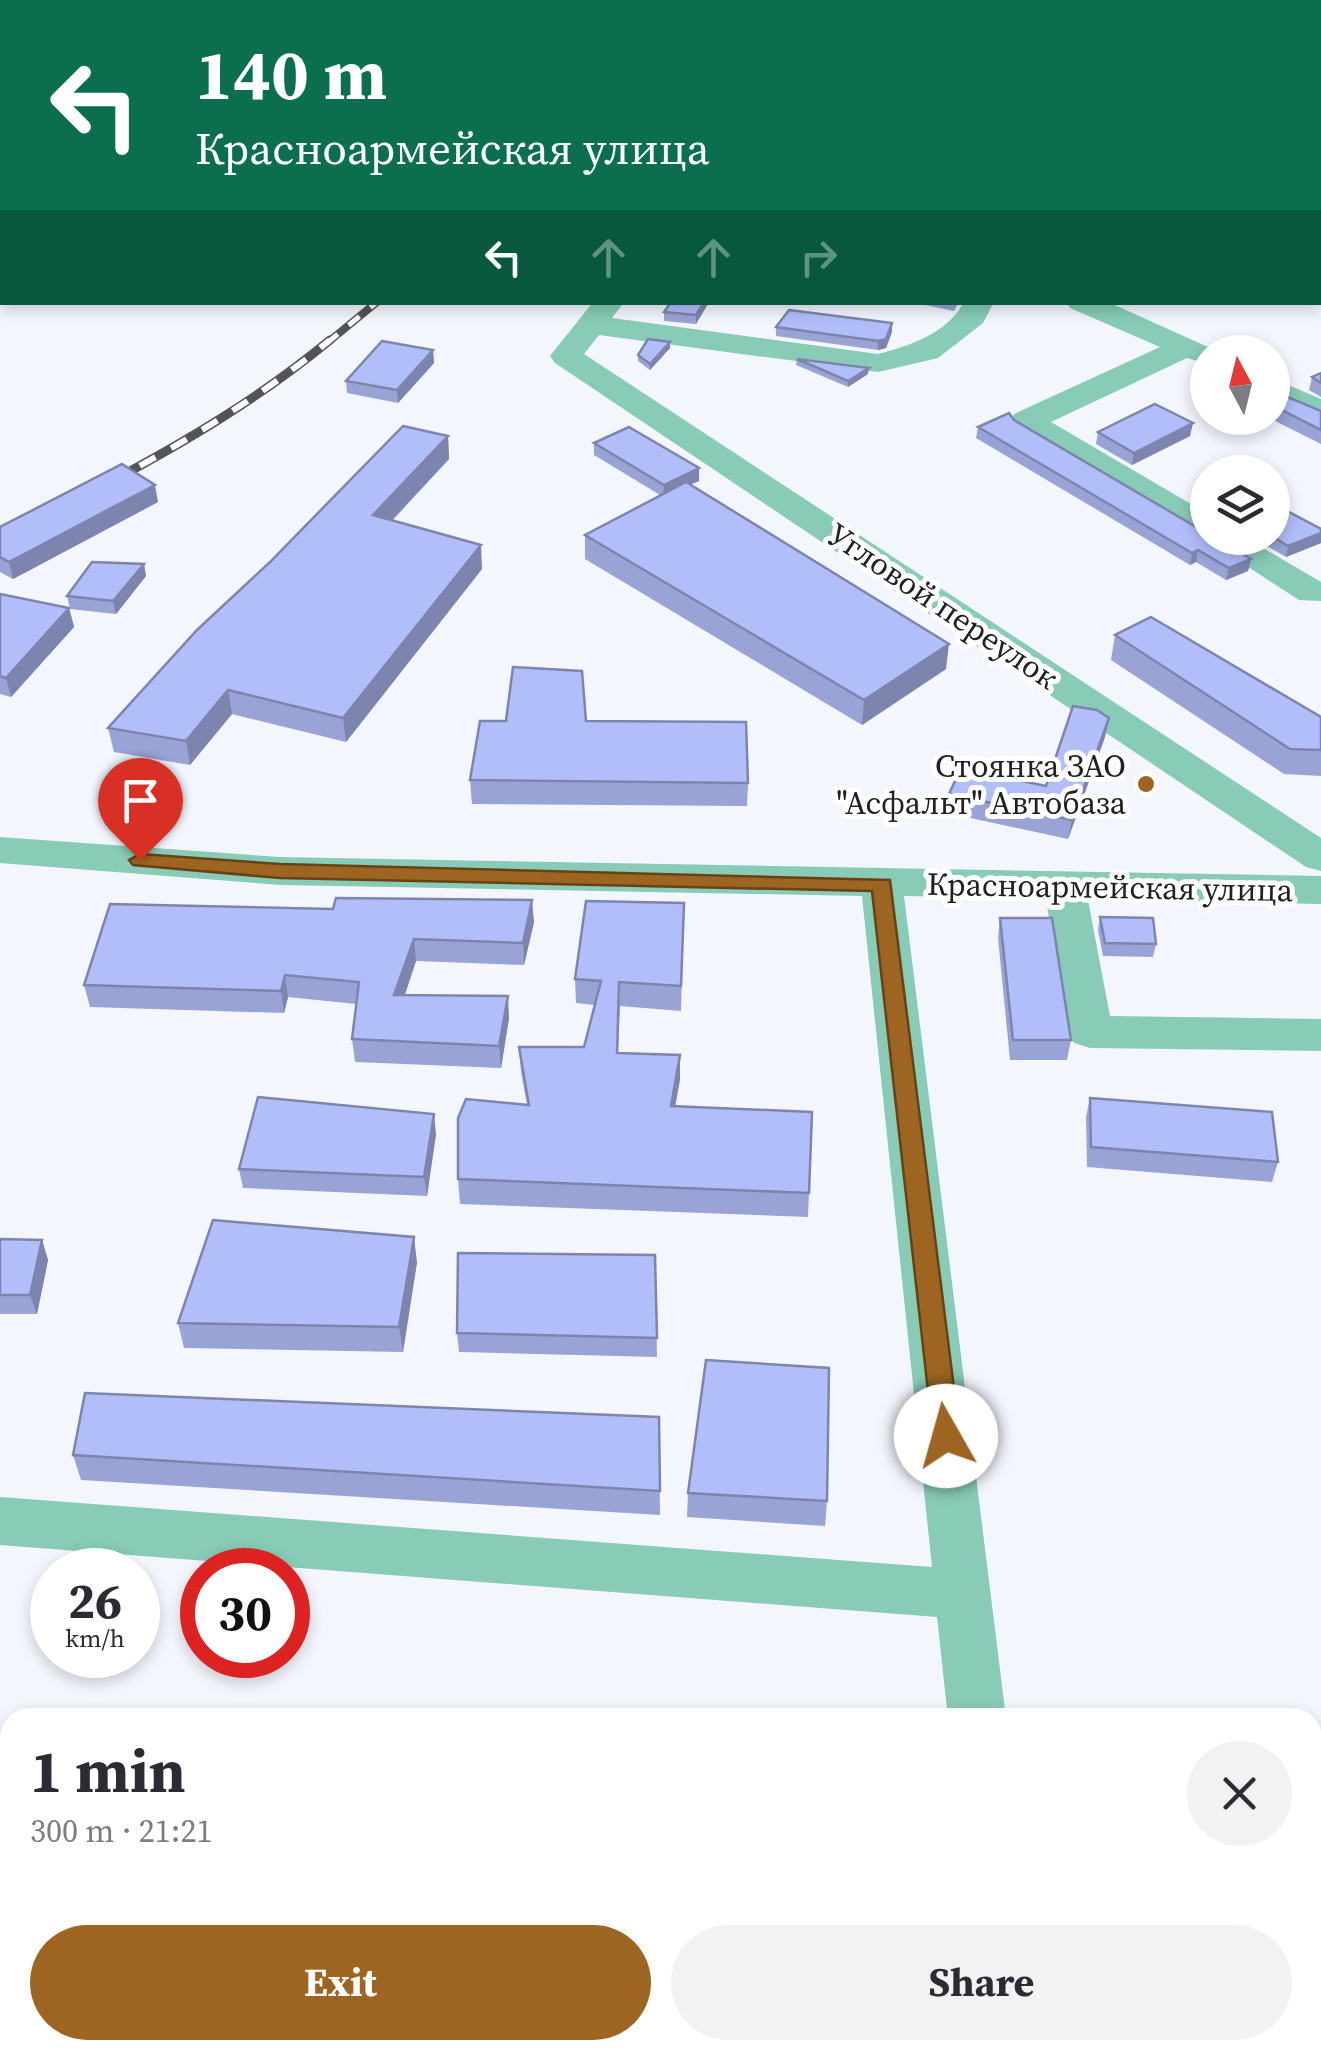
<!DOCTYPE html>
<meta charset="utf-8">
<style>
:root{--surface:#fff;--page:#f2f2f3;--text:#2b2b33;--muted:#7c7c81;--accent:#9d6521}
body{margin:0;font-family:"Source Serif 4",serif;background:var(--page);color:var(--text);height:100vh;display:flex;flex-direction:column;font-size:38px;white-space:nowrap}
*{box-sizing:border-box;margin:0}
p{font-size:32px;color:var(--muted)}
.icon{flex:none;width:55px;height:55px;fill:none;stroke:currentColor;stroke-width:2;stroke-linecap:round;stroke-linejoin:round}
.map{position:relative;flex:1;overflow:hidden}
.details{position:absolute;left:0px;top:1708px;width:1322px;height:352px;display:flex;flex-direction:column;background:var(--surface);border-radius:30px 30px 0 0;box-shadow:0 5px 15px #0003}
.details>*{flex:none}
.hud{position:absolute;left:0px;top:0px;width:1322px;height:305px;box-shadow:0 5px 15px #0003;background:#0b6e4f;color:#fff;overflow:hidden}
.needle{width:65px;rotate:353deg}
.fabs{position:absolute;left:1190px;top:335px;display:grid;gap:20px}
.fabs a{display:grid;place-items:center;width:100px;height:100px;border-radius:50%;background:var(--surface);box-shadow:0 5px 15px #0003;font-size:50px}
.speed{position:absolute;left:30px;top:1548px;display:flex;gap:20px;font-size:50px;font-weight:700;text-align:center}
.speed>*{display:grid;place-content:center;width:130px;height:130px;border-radius:50%;background:var(--surface);box-shadow:0 5px 15px #0003;line-height:1}
.speed small{font-size:25px;font-weight:400}
.speed .limit{border:15px solid #d22;background:#fff;color:#111}
.pin{position:absolute;display:grid;place-items:center;width:85px;height:85px;color:#fff;margin:-102px -42px;border-radius:50% 50% 50% 0;rotate:-45deg;box-shadow:0 0 10px #0007}
.pin .icon{rotate:45deg}
.me{position:absolute;width:110px;margin:-55px;rotate:353deg;stroke-linejoin:round;filter:drop-shadow(0 0 8px #0008)}
.turn{display:flex;align-items:center;gap:35px;height:210px;padding:0 30px;font-size:45px}
.turn .icon{width:130px;height:130px;stroke-width:2.5}
.turn b{display:block;font-size:70px;line-height:85px}
.lanes{display:flex;align-items:center;height:95px;padding:0 30px;background:#0003;justify-content:center;gap:50px;direction:ltr}
.lanes .off{opacity:.35}
.round{display:grid;place-items:center;flex:none;width:105px;height:105px;border-radius:52px;background:var(--page)}
.headline{display:flex;align-items:center;justify-content:space-between;height:170px;padding:0 30px}
h1{font-size:60px;font-weight:700;line-height:75px}
.cta{display:flex;gap:20px;margin-top:auto;padding:20px 30px}
.cta a{flex:1;height:115px;border-radius:60px;background:var(--accent);color:#fff;font-size:40px;font-weight:700;line-height:115px;text-align:center}
.cta a+a{background:var(--page);color:var(--text)}
.map>svg:first-child{display:block}
.lines{fill:none;stroke-linecap:round;stroke-linejoin:round}
.minor{fill:#88cbb7;fill-rule:evenodd}
.rail-far1-casing{stroke:#525458;stroke-width:8}
.rail-casing{stroke:#525458;stroke-width:9}
.rail-far1{stroke:#fff;stroke-width:5;stroke-dasharray:14;stroke-linecap:butt}
.rail{stroke:#fff;stroke-width:6;stroke-dasharray:18;stroke-linecap:butt}
.wall{fill:#99a3d6}
.shaded-wall{fill:#7d85ae}
.building{fill:#b2bef9;stroke:#7d85ae;stroke-width:2.5}
.route{fill:#9d6521;stroke:#664215;stroke-width:2.5}
.poi-dot{fill:#9d6521;stroke:#fff;stroke-width:4}
.labels{text-anchor:middle;dominant-baseline:central;stroke-width:10;stroke-linejoin:round;paint-order:stroke}
.street-label{font-size:32px;fill:#202124;stroke:#fff}
.poi-label{font-size:32px;fill:#202124;stroke:#fff;text-anchor:end}
</style>
<div class="map">
<svg width="1321" height="2059" viewBox="0 0 1321 2059">
<rect width="100%" height="100%" fill="#f4f6fe"/>
<g class="lines">
<!-- minor -->
<g class="minor">
<path d="M843,0H869L870,2H845Z"/>
<rect x="1320" y="29" width="1" height="16"/>
<path d="M1320,200L1321,201V219L1320,218Z"/>
<path d="M593,302H624L612,318L878,354C909,346 948,333 964,302H994L983,323L938,358L878,372L599,335L584,354L1321,838V871L1306,867L555,363L550,356Z"/>
<path d="M1066,302H1108L1219,352H1208L1204,363L1187,358L1051,422L1208,514V538H1246L1321,582V601L1299,600L1205,539L1014,428L1010,421L1014,414L1160,347L1070,308Z"/>
<path d="M1272,378L1321,399V421L1272,400Z"/>
<path d="M0,837L280,857L1321,876V904L1088,900L1110,1016L1321,1019V1051L1090,1048L1074,1043L1067,1032L1046,899L904,896L1006,1718H948L937,1617L0,1545V1497L932,1567L862,896L280,885L0,863Z"/>
<path d="M976,2050H1042L1043,2059H977Z"/>
</g>
<defs>
<g id="rail-far1">
<path d="M80,2L94,0"/>
<path d="M522,2L537,0"/>
<path d="M894,2L901,0"/>
<path d="M327,343L377,302"/>
</g>
<path id="rail" d="M108,483C187,441 261,397 330,340"/>
</defs>
<!-- rail-far1 casing -->
<use href="#rail-far1" class="rail-far1-casing"/>
<!-- rail casing -->
<use href="#rail" class="rail-casing"/>
<!-- rail-far1 -->
<use href="#rail-far1" class="rail-far1"/>
<!-- rail -->
<use href="#rail" class="rail"/>
</g>
<!-- wall -->
<g class="wall">
<path d="M671,302H709L696,324L664,321V312Z"/>
<path d="M920,302H959L954,311L920,304Z"/>
<path d="M776,327L892,332L886,348L878,350L776,336Z"/>
<path d="M670,348L650,370L638,361V355Z"/>
<path d="M433,350L434,363L398,403L347,393L346,381Z"/>
<path d="M797,359L868,374L848,387L796,365Z"/>
<path d="M1321,373V397L1309,390L1312,377Z"/>
<path d="M1272,396L1321,411V444L1269,418H1272Z"/>
<path d="M1014,420L1251,559L1248,571L1226,580L1196,562L1190,565L976,438L978,427Z"/>
<path d="M1098,432L1190,436L1132,465L1096,444Z"/>
<path d="M448,436L449,459L392,521L482,569L346,742L232,714L190,765L114,752L108,728Z"/>
<path d="M594,443L699,468V481L690,484L946,669L862,725L585,559V535L660,495L594,455Z"/>
<path d="M1208,490V511L1199,504L1201,493Z"/>
<path d="M158,502L13,579L0,572V527Z"/>
<path d="M1272,503L1321,529V543L1286,557L1253,538H1272Z"/>
<path d="M144,564L146,576L116,614L70,609L67,596Z"/>
<path d="M0,594L69,608L74,627L11,697L0,694Z"/>
<path d="M1115,635L1321,717V776L1284,774L1111,660Z"/>
<path d="M506,721H586L748,783L747,806L472,804L470,780Z"/>
<path d="M1105,737L1068,839L947,813L949,794L1046,786Z"/>
<path d="M684,903L681,1011L620,1006L618,1053L680,1055V1079L675,1106L809,1193L808,1217L460,1204L458,1179L527,1105L521,1072L519,1047H584L595,1005L576,1003L575,979Z"/>
<path d="M1100,917L1156,944L1153,957L1103,956L1098,930Z"/>
<path d="M1000,918L1071,1040L1067,1060H1010L998,938Z"/>
<path d="M534,922L524,965L416,961L405,995L509,1018L501,1068L355,1062L352,1039L356,1004L288,997L284,1013L90,1007L84,985Z"/>
<path d="M1090,1098L1278,1162L1272,1182L1087,1167L1086,1117Z"/>
<path d="M436,1134L427,1196L243,1188L239,1169Z"/>
<path d="M0,1239L42,1240L48,1260L37,1314H0Z"/>
<path d="M655,1255L657,1357L459,1352L457,1333Z"/>
<path d="M417,1262L403,1352L184,1348L178,1323Z"/>
<path d="M659,1417L660,1515L81,1480L73,1455Z"/>
<path d="M688,1493L827,1501L825,1526L687,1517Z"/>
<rect x="1312" y="1764" width="9" height="118"/>
<rect x="0" y="1888" width="10" height="108"/>
</g>
<!-- shaded-wall -->
<g class="shaded-wall">
<path d="M704,302H709L696,324V315Z"/>
<path d="M892,323V332L886,348L878,350V341Z"/>
<path d="M670,342V348L650,370V364Z"/>
<path d="M433,350L434,363L398,403L397,390Z"/>
<path d="M869,368L868,374L848,387V381Z"/>
<path d="M1193,423L1190,436L1132,465L1134,453Z"/>
<path d="M448,436L449,459L375,538L373,515Z"/>
<path d="M699,468V481L663,497L664,485Z"/>
<path d="M155,485L158,502L13,579L9,562Z"/>
<path d="M1321,533V543L1286,557L1288,546Z"/>
<path d="M481,545L482,569L346,742L343,718Z"/>
<path d="M1198,550L1196,562L1190,565L1192,553Z"/>
<path d="M1251,559L1248,571L1226,580L1229,568Z"/>
<path d="M144,564L146,576L116,614L113,601Z"/>
<path d="M69,608L74,627L11,697L6,678Z"/>
<path d="M949,644L946,669L862,725L864,700Z"/>
<path d="M228,690L232,714L190,765L186,741Z"/>
<path d="M1109,718L1105,737L1068,839L1072,820Z"/>
<path d="M532,900L534,922L524,965L523,943Z"/>
<path d="M414,939L416,961L397,1017L394,995Z"/>
<path d="M285,975L288,997L284,1013L281,991Z"/>
<path d="M508,996L509,1018L501,1068L499,1046Z"/>
<path d="M680,1055V1079L671,1130V1106Z"/>
<path d="M434,1114L436,1134L427,1196L424,1177Z"/>
<path d="M414,1237L417,1262L403,1352L399,1327Z"/>
<path d="M42,1240L48,1260L37,1314L30,1295Z"/>
<path d="M137,2050H150L148,2059H135Z"/>
</g>
<!-- building -->
<g class="building">
<path d="M1321,118V151H1320Z"/>
<path d="M671,302H704L696,315L664,312Z"/>
<path d="M789,310L892,323L886,339L878,341L776,327Z"/>
<path d="M648,339L670,342L650,364L638,355Z"/>
<path d="M382,341L433,350L397,390L346,381Z"/>
<path d="M797,359L869,368L848,381Z"/>
<path d="M1321,373V383L1312,377Z"/>
<path d="M1278,393L1321,411V430L1272,405V396Z"/>
<path d="M1155,404L1193,423L1134,453L1098,432Z"/>
<path d="M1009,413L1014,420L1208,534V538H1214L1251,559L1229,568L1198,550L1192,553L978,427Z"/>
<path d="M403,426L448,436L373,515L481,545L343,718L228,690L186,741L108,728L197,630L270,562Z"/>
<path d="M629,427L699,468L664,485L594,443Z"/>
<path d="M122,464L155,485L9,562L0,557V527Z"/>
<path d="M686,482L949,644L864,700L585,535Z"/>
<path d="M1272,503L1321,529V533L1288,546L1272,536Z"/>
<path d="M92,562L144,564L113,601L67,596Z"/>
<path d="M0,594L69,608L6,678L0,676Z"/>
<path d="M1151,617L1321,717V750L1290,749L1115,635Z"/>
<path d="M513,667L582,671L586,721L746,722L748,783L470,780L480,721H506Z"/>
<path d="M1073,706L1097,710L1109,718L1072,820L949,794L961,768L1046,786Z"/>
<path d="M336,898L532,900L523,943L414,939L394,995L508,996L499,1046L352,1039L359,982L285,975L281,991L84,985L110,904L333,909Z"/>
<path d="M586,901L684,903L681,986L619,982L617,1053L680,1055L671,1106L812,1112L809,1193L458,1179V1118L466,1099L529,1105L519,1047H584L601,981L575,979Z"/>
<path d="M1100,917L1153,918L1156,944L1105,943Z"/>
<path d="M1000,918H1052L1071,1040H1013Z"/>
<path d="M258,1097L434,1114L424,1177L239,1169Z"/>
<path d="M1090,1098L1272,1112L1278,1162L1091,1147Z"/>
<path d="M213,1220L414,1237L399,1327L178,1323Z"/>
<path d="M0,1239L42,1240L30,1295H0Z"/>
<path d="M458,1253L655,1255L657,1338L457,1333Z"/>
<path d="M706,1360L829,1368L827,1501L688,1493Z"/>
<path d="M85,1393L659,1417L660,1491L73,1455Z"/>
<path d="M1312,1764H1321V1860L1312,1859Z"/>
<path d="M0,1888H10V1976L0,1975Z"/>
<path d="M43,2050H137L135,2059H41Z"/>
<path d="M303,2050H626V2059H302Z"/>
<path d="M734,2050H834L835,2059H734Z"/>
</g>
<!-- route -->
<path class="route" d="M140,854L280,864L890,880L960,1436L956,1444H937L933,1436L872,891L280,878L133,865L129,860Z"/>
<!-- markers -->
<circle class="poi-dot" cx="1146" cy="784" r="10"/>
<g class="labels">
<!-- street labels -->
<g class="street-label">
<text transform="translate(943 606) rotate(34)">Угловой переулок</text>
<text transform="translate(1110 887) rotate(1)">Красноармейская улица</text>
</g>
<!-- poi labels -->
<g class="poi-label">
<text x="1126" y="766">Стоянка ЗАО<tspan x="1126" dy="37">"Асфальт" Автобаза</tspan></text>
</g>
</g>
</svg>
<div class="fabs">
<a><svg class="needle" viewBox="-14 -14 28 28"><path d="M0-13l5 13h-10z" fill="#e53935"/><path d="M0 13l5-13h-10z" fill="#7c7c81"/></svg></a>
<a><svg class="icon" aria-label="layers" viewBox="0 0 24 24"><path d="M12 4l9 5-9 5-9-5zM3 14l9 5 9-5"/></svg></a>
</div>
<div class="speed"><div>26<small>km/h</small></div><div class="limit">30</div></div>
<div class="pin" style="left:140px;top:860px;background:#d93025"><svg class="icon" aria-label="arrive" viewBox="0 0 24 24"><path d="M6 21V4h12l-3 4 3 4H6"/></svg></div>
<svg class="me" style="left:946px;top:1436px" viewBox="-20 -20 40 40"><circle r="19" fill="#fff"/><path d="M0-13L10 11 0 6-10 11z" fill="#9d6521"/></svg>
<div class="hud">
<div class="turn"><svg class="icon" aria-label="left" viewBox="0 0 24 24"><path d="M17 20v-9H6M10 6l-5 5 5 5"/></svg><div><b>140 m</b>Красноармейская улица</div></div>
<div class="lanes"><svg class="icon" aria-label="left" viewBox="0 0 24 24"><path d="M17 20v-9H6M10 6l-5 5 5 5"/></svg><svg class="icon off" aria-label="ahead" viewBox="0 0 24 24"><path d="M12 20V5M6 11l6-6 6 6"/></svg><svg class="icon off" aria-label="ahead" viewBox="0 0 24 24"><path d="M12 20V5M6 11l6-6 6 6"/></svg><svg class="icon off" aria-label="right" viewBox="0 0 24 24"><path d="M7 20v-9h11M14 6l5 5-5 5"/></svg></div>
</div>
<section class="details">
<div class="headline"><div><h1>1 min</h1><p>300 m · 21:21</p></div><a class="round"><svg class="icon" aria-label="close" viewBox="0 0 24 24"><path d="M6 6l12 12M18 6L6 18"/></svg></a></div>
<div class="cta"><a>Exit</a><a>Share</a></div>
</section>
</div>
